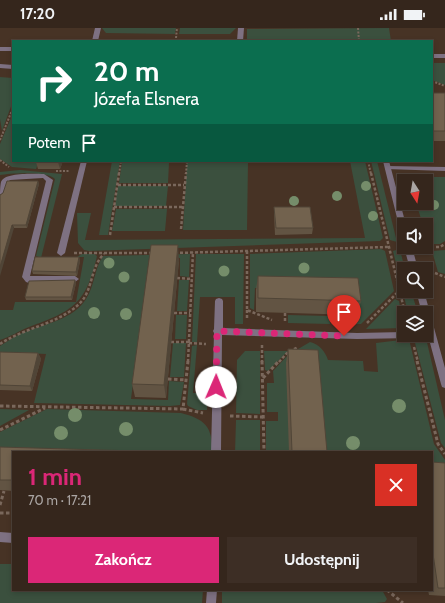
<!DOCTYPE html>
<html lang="pl">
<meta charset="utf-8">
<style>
:root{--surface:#35261c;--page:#3d2e25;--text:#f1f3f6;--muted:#aaa5a3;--line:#4f433b;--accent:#db2777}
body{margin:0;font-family:Cabin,sans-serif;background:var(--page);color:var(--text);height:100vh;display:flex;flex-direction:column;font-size:15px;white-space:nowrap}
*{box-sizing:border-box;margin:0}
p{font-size:13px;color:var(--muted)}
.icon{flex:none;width:22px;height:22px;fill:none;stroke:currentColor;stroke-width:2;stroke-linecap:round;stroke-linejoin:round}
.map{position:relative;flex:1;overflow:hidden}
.sheet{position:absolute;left:12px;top:423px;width:421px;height:140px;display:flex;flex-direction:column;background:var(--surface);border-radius:0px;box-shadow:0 2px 6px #0003,0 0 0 1px var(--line)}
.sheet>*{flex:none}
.top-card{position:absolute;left:12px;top:12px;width:421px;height:122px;border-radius:0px;box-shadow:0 2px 6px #0003,0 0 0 1px var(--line);background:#0b6e4f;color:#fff;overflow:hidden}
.needle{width:26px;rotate:169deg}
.controls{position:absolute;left:397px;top:146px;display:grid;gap:8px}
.controls a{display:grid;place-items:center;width:36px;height:36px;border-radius:0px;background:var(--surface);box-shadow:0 2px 6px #0003,0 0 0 1px var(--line);font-size:20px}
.pin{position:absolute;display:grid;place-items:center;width:34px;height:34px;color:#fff;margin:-41px -17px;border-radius:50% 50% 50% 0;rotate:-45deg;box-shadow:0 0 4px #0007}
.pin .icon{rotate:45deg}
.me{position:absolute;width:44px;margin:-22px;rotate:1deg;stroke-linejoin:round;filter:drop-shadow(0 0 3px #0008)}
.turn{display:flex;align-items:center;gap:14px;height:84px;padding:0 16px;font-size:18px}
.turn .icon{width:52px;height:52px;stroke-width:2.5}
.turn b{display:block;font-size:28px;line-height:34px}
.then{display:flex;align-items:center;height:38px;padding:0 16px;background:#0003;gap:8px;font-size:15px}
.round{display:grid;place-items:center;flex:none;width:42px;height:42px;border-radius:0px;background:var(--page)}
.summary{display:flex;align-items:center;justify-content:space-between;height:68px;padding:0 16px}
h1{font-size:24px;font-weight:800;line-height:30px;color:var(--accent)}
.button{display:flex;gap:8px;margin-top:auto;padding:8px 16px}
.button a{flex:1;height:46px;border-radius:0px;background:var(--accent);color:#fff;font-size:16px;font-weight:800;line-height:46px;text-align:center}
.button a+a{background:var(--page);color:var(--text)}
.status{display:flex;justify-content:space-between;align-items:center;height:28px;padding:0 20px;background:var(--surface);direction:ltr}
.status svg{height:11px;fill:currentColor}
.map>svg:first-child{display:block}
.green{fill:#3b503e}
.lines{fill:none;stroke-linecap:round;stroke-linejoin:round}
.path-far2{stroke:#7a685c;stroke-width:2;stroke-dasharray:2 1.5;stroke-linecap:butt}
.path-far1{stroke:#7a685c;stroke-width:2.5;stroke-dasharray:3 2;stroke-linecap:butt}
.path{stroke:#7a685c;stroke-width:3;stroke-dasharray:3.5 2.5;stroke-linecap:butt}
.lane{fill:#7e7182;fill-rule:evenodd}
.street{fill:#7e7182;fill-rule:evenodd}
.tree{fill:#758d6a}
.wall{fill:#625443}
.shaded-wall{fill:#504537}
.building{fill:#72624e;stroke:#504537}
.route{stroke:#db2777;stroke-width:7;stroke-dasharray:0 12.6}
</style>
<div class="status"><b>17:20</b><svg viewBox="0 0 49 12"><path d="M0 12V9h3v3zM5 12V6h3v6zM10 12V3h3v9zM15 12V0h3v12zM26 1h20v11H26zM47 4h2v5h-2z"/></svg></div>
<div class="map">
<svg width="445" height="575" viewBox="0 0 445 575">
<rect width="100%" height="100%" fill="#473325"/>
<!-- green -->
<g class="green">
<path d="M102,0H176L175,6L106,5Z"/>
<path d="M180,0H236L230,6H179Z"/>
<path d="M389,0L391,13H247V1Z"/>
<path d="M432,35H445V57L432,52Z"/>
<path d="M0,49L13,50V73L2,103L0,91Z"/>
<path d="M13,85V133H39L36,141L12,139L0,131V116Z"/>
<path d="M112,133H120L108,207H99Z"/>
<path d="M350,133H365L383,210L380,213L89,223L84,222L78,215L77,185H91L85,212L365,210Z"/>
<path d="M371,133H377L397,214L390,212Z"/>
<path d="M122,134L169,135L168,155H119Z"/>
<path d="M187,134H248L247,202H183Z"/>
<path d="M20,142L62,146L41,230L36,228L55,151C48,143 11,145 0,147V144Z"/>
<path d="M407,149H445V213L440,216H430L426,205V197H423L416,175H426V153H409Z"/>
<path d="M118,158H168L166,178H115Z"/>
<path d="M116,181H167L165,203H112Z"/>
<path d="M381,221L385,223L394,263L361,296L334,297L333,288H359L355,262L255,260L254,282L250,280V226Z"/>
<path d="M396,222H400L405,241L404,263H411L418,285H408L393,223Z"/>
<path d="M445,222V246L438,244L432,223Z"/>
<path d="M82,226H94L97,228C86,276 73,283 29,299C19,303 10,309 0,312V282H13L15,274H76L84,229H77Z"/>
<path d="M190,226L189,249L180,248V230H149L131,371L168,372L169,353L184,354L180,377L170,378L34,375L46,326L0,324V318C8,313 16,307 25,304C45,296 74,291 86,271C95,257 94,241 103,228Z"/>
<path d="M196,226H244L243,296H235V269H200L197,314H192Z"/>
<path d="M179,252H189L187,283H177Z"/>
<path d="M395,271L399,273L404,300L366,301Z"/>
<path d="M176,287H187L186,311H175Z"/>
<path d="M288,287L329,288L330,296L288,295Z"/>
<path d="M426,310L445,392V420L441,415L414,311Z"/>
<path d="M409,311L434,416L445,432V438L432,437V424H266V393H278V384H267V355H274L273,343L288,327L310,314C319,316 325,323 328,332L363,333L364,343L378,344L376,315Z"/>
<path d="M173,315H186L184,349H170Z"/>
<path d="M197,317L193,365H208L207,382H197L188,378L187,376L192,318Z"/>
<path d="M245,323H260V386L236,385L237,332Z"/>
<path d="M264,323H288L268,343L265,342Z"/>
<path d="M0,381L29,382L0,398Z"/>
<path d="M47,381L181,385C204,391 213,398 212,424H13L0,428V404Z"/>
<path d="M236,392H260V424H235Z"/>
<path d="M0,536H13V562H203L202,575H0Z"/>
<path d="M222,562H382L387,571L385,574L376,575H222Z"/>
</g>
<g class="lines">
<!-- path-far2 -->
<g class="path-far2">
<path d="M358,0L359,13"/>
<path d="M176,10L177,0"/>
<path d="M432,53L445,58"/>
<path d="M0,112L13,80"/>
<path d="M0,132L9,139"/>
<path d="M368,133L371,146"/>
<path d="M56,143H69"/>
<path d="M119,146L121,133"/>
<path d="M186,146L187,133"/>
</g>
<!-- path-far1 -->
<g class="path-far1">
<path d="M371,145L405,285"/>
<path d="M118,157H184"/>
<path d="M114,179H183"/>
<path d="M181,201L186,145"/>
<path d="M110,207L119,145"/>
<path d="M426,219H440L445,216"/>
<path d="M247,223V282L272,292"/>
<path d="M74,225H153"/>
<path d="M175,225L388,219"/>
<path d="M435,245L445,249"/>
<path d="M177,250L192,251"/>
<path d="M247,282V292"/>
<path d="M174,285H190"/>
<path d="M285,285V295"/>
<path d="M331,286L332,296"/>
<path d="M367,295L400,262"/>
<path d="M171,314H189"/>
<path d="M189,315L206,316"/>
<path d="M0,316C25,299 61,296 82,273C93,259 91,238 104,226"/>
<path d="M262,317V334"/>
<path d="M414,319L418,334"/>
<path d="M188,334L193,224"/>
<path d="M279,334L287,325L298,319"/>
</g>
<!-- path -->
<g class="path">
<path d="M262,333L264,424"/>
<path d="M417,333L438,416L445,426"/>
<path d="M263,350L279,333"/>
<path d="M168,351L186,352"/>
<path d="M0,378L183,381L188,333"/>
<path d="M183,381L203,385"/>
<path d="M230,388L263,389"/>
<path d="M0,402L45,380"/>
<path d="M0,477L4,463"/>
<path d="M0,485H13"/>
<path d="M387,562L403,575"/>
</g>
<!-- lane -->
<g class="lane">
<path d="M0,36L13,37V41L0,40Z"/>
<path d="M388,138L445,139V143L386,141V139Z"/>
<path d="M44,146L53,152L30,248H75L79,251L75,254L29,255L26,254L22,249L46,153L43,150L10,152L7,155L3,168L0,170C0,166 0,158 1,154C5,144 34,146 44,146Z"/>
<path d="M0,504L13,505V515L0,514Z"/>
</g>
<!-- street -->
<g class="street">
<path d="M95,0H101L98,13H92Z"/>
<path d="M238,0H244L243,13H237Z"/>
<rect x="0" y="19" width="13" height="4"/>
<rect x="432" y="26" width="13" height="4"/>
<path d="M81,133H87L65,225L61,228L57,225Z"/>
<path d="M383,133H389L406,197H404V205L400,202Z"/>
<path d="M404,219H412L418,241H410Z"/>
<path d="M416,263H424L445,340V360L442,359L441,356L426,300V285H422Z"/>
<path d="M219,270L222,271L223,273V300L357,305L404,304V307H417L416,309L413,310L357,311L222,307L221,424H211L214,305L213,303L214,301L215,273L216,271Z"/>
<path d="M207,562H217L216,575H206Z"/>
</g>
</g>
<!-- trees -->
<g class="tree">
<circle cx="366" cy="158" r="5"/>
<circle cx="337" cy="168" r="5"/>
<circle cx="294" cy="173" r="5"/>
<circle cx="434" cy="177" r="5"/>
<circle cx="373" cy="188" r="5"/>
<circle cx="109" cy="235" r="5.5"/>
<circle cx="304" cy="240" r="5.5"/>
<circle cx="224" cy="243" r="5.5"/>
<circle cx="124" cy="249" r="5.5"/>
<circle cx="94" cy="285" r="6"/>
<circle cx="126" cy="286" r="6"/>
<circle cx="399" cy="378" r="7"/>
<circle cx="75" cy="387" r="7"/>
<circle cx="126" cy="401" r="7"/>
<circle cx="61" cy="405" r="7"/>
<circle cx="353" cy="415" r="7"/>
</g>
<!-- wall -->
<g class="wall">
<rect x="432" y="65" width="13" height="48"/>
<path d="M63,133L60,141H38L36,134Z"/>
<path d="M38,153L39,156L27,200H14L0,167Z"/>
<path d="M274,179L313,200L312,206L275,207L274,186Z"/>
<path d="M79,229L80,233L77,248L33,246L32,243Z"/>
<path d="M179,232L166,370L135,369L132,356Z"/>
<path d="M258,248L361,273L357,287L256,284V262Z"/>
<path d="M75,252L76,255L72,272H26L25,269Z"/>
<path d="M288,321L327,424H289L286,335Z"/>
<path d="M0,324L38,325L41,331L32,363L0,362Z"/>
<path d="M0,419L13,424V463L0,462Z"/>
<path d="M432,434L445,435V568L429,567L428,562H432Z"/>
</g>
<!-- shaded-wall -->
<g class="shaded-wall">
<path d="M59,133H63L60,141L58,134Z"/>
<path d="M38,153L39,156L27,200L26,197Z"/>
<path d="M12,197L14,200L0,248V239Z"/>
<path d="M178,217L179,232L166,370L164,357Z"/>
<path d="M79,229L80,233L77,248L76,244Z"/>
<path d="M75,252L76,255L72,272L71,269Z"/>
<path d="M38,325L41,331L32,363L30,358Z"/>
</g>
<!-- building -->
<g class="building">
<rect x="432" y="65" width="13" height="38"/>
<path d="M36,133H59L58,134H36Z"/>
<path d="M7,153H38L26,197H12L0,239V167L3,165Z"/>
<path d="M274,179H310L313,200H276Z"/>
<path d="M151,217H178L164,357L132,356Z"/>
<path d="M35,229H79L76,244L32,243Z"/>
<path d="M258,248L358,250L361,273L258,270Z"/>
<path d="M75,252L71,269H25L29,253Z"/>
<path d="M288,321L318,322L327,424H292Z"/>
<path d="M0,324L38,325L30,358L0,357Z"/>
<path d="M0,419L169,424H13V452H0Z"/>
<path d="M432,434L445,435V560H438L432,519Z"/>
</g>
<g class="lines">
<!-- route -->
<path class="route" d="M216,359L217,303L344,308"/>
</g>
</svg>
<div class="controls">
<a><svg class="needle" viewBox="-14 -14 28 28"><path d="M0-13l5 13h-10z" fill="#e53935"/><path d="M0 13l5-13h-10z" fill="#aaa5a3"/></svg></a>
<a><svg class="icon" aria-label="sound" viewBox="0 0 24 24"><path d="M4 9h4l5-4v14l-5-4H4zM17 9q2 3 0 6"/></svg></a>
<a><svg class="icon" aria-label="search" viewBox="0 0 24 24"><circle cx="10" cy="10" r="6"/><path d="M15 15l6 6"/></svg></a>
<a><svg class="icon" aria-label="layers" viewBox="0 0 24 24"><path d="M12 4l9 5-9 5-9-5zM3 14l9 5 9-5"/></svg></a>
</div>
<div class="pin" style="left:344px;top:308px;background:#d93025"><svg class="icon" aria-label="arrive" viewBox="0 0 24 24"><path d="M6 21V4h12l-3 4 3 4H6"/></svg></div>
<svg class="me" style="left:216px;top:359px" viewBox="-20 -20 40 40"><circle r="19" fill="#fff"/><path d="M0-13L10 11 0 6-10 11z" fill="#db2777"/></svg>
<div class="top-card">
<div class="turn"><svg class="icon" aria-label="right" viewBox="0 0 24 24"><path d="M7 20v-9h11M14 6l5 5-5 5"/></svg><div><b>20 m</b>Józefa Elsnera</div></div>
<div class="then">Potem<svg class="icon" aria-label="arrive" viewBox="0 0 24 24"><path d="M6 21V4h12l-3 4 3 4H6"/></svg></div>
</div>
<section class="sheet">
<div class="summary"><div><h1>1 min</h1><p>70 m · 17:21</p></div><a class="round" style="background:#d93025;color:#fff"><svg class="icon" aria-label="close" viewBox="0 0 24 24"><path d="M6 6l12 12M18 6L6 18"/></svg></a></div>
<div class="button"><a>Zakończ</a><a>Udostępnij</a></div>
</section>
</div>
